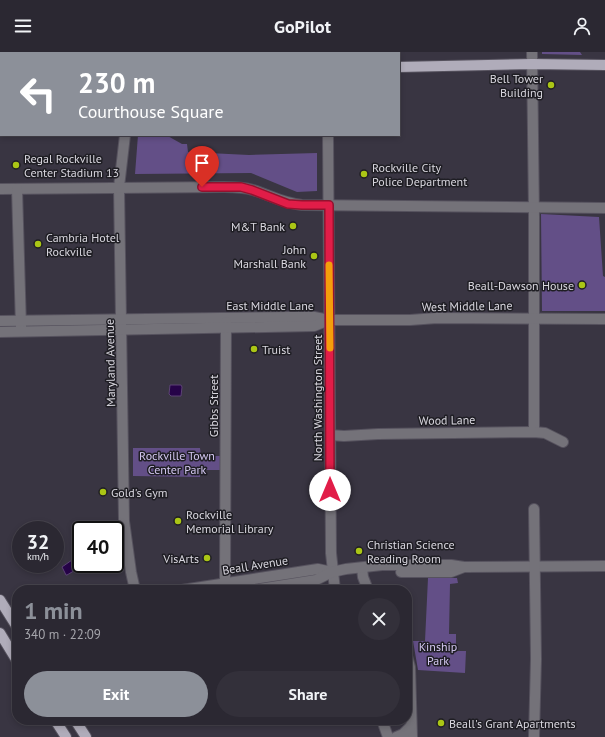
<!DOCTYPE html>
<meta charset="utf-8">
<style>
:root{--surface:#2b2832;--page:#33303a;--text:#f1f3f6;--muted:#a6a6ac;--line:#47444d;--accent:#8c9099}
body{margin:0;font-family:"PT Sans",sans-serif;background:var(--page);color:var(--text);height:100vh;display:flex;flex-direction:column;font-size:15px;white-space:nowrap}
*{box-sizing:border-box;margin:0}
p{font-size:13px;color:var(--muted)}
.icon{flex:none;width:22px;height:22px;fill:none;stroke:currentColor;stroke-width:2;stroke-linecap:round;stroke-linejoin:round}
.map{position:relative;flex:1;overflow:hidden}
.panel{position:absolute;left:12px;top:533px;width:400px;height:140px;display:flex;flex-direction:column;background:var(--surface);border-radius:16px;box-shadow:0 2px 6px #0003,0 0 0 1px var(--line)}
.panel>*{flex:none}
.banner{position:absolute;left:0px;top:0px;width:400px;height:84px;box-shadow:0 2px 6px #0003,0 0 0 1px var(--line);background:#8c9099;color:#fff;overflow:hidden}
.speed{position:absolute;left:12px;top:469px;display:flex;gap:8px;font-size:20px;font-weight:700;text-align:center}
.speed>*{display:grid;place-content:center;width:52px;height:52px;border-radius:50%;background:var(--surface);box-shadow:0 2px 6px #0003,0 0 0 1px var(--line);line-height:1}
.speed small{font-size:10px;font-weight:400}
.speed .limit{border:2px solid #111;border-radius:6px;background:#fff;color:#111}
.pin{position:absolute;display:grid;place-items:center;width:34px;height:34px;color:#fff;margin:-41px -17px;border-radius:50% 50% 50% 0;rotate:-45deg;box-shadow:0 0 4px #0007}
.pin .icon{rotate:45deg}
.me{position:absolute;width:44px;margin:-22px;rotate:0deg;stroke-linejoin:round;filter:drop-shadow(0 0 3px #0008)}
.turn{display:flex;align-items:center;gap:14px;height:84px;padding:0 12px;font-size:18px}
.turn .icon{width:52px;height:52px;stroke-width:2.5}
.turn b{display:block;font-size:28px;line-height:34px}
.round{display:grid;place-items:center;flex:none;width:42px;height:42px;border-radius:21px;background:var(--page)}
.head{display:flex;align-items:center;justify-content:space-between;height:68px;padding:0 12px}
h1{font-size:24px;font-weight:700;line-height:30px;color:var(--accent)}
.button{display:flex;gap:8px;margin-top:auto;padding:8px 12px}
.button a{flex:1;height:46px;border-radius:24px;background:var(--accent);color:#fff;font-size:16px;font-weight:700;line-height:46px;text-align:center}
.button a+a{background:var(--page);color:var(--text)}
header{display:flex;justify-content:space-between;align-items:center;height:52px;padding:0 12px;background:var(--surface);font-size:18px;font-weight:700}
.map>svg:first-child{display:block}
.green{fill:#634f87}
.water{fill:#260348;stroke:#5c4375}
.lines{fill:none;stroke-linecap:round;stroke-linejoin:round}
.minor-casing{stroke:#56525e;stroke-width:12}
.major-casing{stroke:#56525e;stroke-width:12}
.minor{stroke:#747279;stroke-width:10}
.major{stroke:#b0acba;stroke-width:10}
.route-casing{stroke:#92132f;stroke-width:10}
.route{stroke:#e11d48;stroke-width:7}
.slow{stroke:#f59e0b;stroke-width:7}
.poi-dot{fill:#abc615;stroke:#1f1e24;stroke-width:1.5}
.labels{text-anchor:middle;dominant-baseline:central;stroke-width:3;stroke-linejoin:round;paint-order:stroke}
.poi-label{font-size:12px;fill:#d9d7df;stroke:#1f1e24;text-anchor:start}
.street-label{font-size:12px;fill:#d9d7df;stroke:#1f1e24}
.park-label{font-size:12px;fill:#d3c7f0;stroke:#1f1e24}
</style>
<header><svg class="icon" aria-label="menu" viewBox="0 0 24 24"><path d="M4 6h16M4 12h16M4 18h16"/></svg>GoPilot<svg class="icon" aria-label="person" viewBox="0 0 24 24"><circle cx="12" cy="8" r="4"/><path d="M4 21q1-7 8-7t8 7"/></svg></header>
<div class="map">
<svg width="605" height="685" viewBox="0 0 605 685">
<rect width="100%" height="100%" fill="#393542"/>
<!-- green -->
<g class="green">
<path d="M542,0H580L582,3L542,2Z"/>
<path d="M138,83H166L182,92H187L188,100L249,103L317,101V139L297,140L251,121L135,122Z"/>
<path d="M541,162L599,165L603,224L605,225V259H542Z"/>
<path d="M133,396H200L201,404H221V418H200V425L133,424Z"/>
<path d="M428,526H457L458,531L450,532L449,582H456V599H466L465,621L418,618L413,589H425Z"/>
</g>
<!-- water -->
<g class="water">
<path d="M170,333H181L182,335L181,344H171L169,342Z"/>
<path d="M72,508L74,509L77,517L67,523H66L62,515Z"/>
</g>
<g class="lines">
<defs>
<g id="minor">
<path d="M328,0V1"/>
<path d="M532,0L534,164V380"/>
<path d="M134,1V0"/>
<path d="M125,83L119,135L124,469L131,520L135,538"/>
<path d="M328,83L331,501L335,538"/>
<path d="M0,137L224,135C233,135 243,135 253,138C270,143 282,151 302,153L605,156"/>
<path d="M17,137L21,275"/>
<path d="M0,269L292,265H314L329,268H410L437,266L605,267"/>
<path d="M226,270L225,531L226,538"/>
<path d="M0,280L314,274L329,268"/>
<path d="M330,383L344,384L378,382L534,380L545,381L563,390"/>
<path d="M362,516L363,525L368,538"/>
<path d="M401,520H451L464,515"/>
<path d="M182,538L318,517L332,520"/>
<path d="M252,538L316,528L332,520L346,517L382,513H451L464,515L605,514"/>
<path d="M407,604L410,615L412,685"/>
<path d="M382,668L388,685"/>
<path d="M396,685L403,682L411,674"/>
<path d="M534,685L536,607L534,457"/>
</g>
<g id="major">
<path d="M208,0L210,1"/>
<path d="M399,15L532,12L605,13"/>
<path d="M0,548L17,575"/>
<path d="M0,581L17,609"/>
<path d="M55,668L66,685"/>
<path d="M75,668L86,685"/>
</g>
</defs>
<!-- minor casing -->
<use href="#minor" class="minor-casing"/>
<!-- major casing -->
<use href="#major" class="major-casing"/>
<!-- minor -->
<use href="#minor" class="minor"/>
<!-- major -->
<use href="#major" class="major"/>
</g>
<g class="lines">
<defs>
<path id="route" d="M202,135H241L252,138L288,152L302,153H329L330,438"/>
</defs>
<!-- route casing -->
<use href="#route" class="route-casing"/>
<!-- route -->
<use href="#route" class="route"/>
<!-- slow -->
<path class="slow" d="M329,213L330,296"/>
</g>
<!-- markers -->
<g class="poi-dot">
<circle cx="551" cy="33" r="4"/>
<circle cx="16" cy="113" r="4"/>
<circle cx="364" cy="122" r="4"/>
<circle cx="293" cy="174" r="4"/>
<circle cx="38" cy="192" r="4"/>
<circle cx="314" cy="204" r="4"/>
<circle cx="582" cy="233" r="4"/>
<circle cx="254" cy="297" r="4"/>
<circle cx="103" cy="440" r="4"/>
<circle cx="178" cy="469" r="4"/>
<circle cx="359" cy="499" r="4"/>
<circle cx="207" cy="506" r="4"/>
<circle cx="441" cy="671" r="4"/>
</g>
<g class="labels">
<!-- poi labels -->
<g class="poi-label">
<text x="543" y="26" text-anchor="end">Bell Tower<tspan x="543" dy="14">Building</tspan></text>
<text x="24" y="106">Regal Rockville<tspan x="24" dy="14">Center Stadium 13</tspan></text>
<text x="372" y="115">Rockville City<tspan x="372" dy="14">Police Department</tspan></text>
<text x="285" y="174" text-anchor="end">M&amp;T Bank</text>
<text x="46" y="185">Cambria Hotel<tspan x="46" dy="14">Rockville</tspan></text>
<text x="306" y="197" text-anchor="end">John<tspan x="306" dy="14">Marshall Bank</tspan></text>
<text x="574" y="233" text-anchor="end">Beall-Dawson House</text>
<text x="262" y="297">Truist</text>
<text x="111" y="440">Gold's Gym</text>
<text x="186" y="462">Rockville<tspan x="186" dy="14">Memorial Library</tspan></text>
<text x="367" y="492">Christian Science<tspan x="367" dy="14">Reading Room</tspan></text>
<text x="199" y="506" text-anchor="end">VisArts</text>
<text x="449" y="671">Beall's Grant Apartments</text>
</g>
<!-- street labels -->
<g class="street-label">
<text x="270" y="253">East Middle Lane</text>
<text transform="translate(467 254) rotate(-1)">West Middle Lane</text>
<text transform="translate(110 311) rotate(-91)">Maryland Avenue</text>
<text transform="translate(317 346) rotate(-90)">North Washington Street</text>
<text transform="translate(213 354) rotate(-90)">Gibbs Street</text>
<text transform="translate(447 368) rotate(-1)">Wood Lane</text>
<text transform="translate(255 513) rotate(-9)">Beall Avenue</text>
</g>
<!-- park labels -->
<g class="park-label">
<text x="177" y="403">Rockville Town<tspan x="177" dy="14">Center Park</tspan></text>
<text x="438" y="594">Kinship<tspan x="438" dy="14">Park</tspan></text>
</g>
</g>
</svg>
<div class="speed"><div>32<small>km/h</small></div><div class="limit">40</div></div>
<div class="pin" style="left:202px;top:135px;background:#d93025"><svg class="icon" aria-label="arrive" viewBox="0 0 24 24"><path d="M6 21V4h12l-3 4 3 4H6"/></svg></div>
<svg class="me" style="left:330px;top:438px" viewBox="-20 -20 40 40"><circle r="19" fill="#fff"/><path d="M0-13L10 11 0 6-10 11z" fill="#e11d48"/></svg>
<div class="banner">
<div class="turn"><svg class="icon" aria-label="left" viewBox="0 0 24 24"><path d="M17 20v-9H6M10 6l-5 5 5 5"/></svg><div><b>230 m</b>Courthouse Square</div></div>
</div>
<section class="panel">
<div class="head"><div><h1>1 min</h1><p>340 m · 22:09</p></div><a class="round"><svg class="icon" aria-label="close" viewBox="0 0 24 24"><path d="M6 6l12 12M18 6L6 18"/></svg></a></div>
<div class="button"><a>Exit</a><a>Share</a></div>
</section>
</div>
